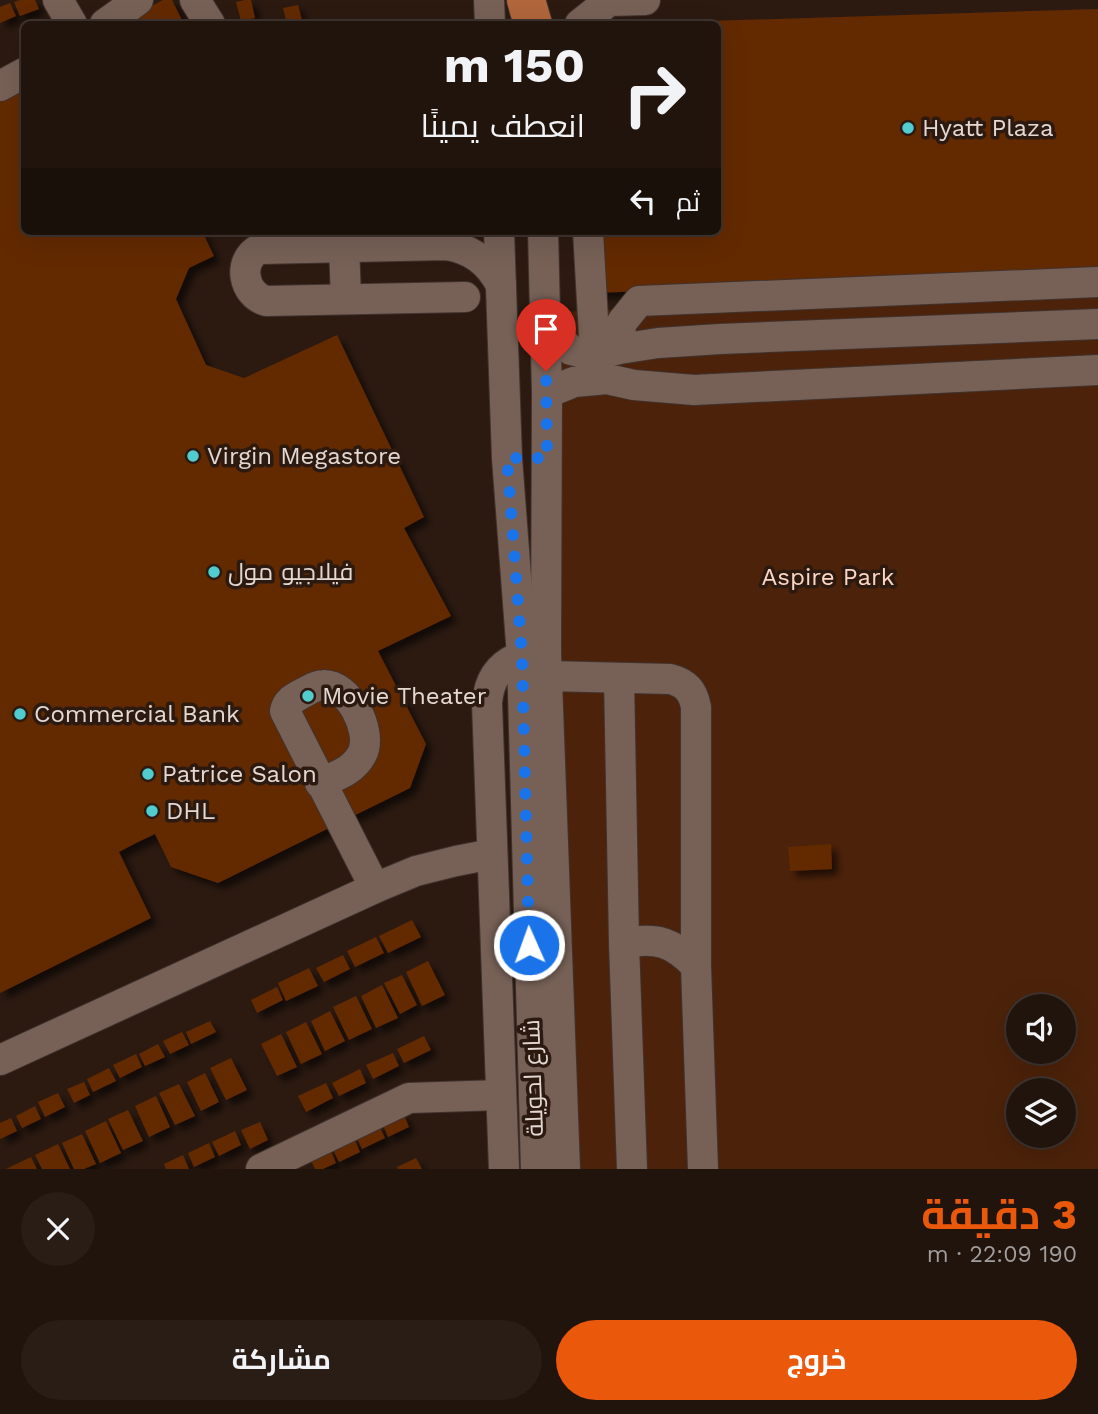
<!DOCTYPE html>
<html lang="ar">
<meta charset="utf-8">
<style>
:root{--surface:#21140d;--page:#291d16;--text:#f1f3f6;--muted:#a29e9d;--line:#3e332e;--accent:#ea580c}
body{margin:0;font-family:"Work Sans",Cairo,sans-serif;background:var(--page);color:var(--text);direction:rtl;height:100vh;display:flex;flex-direction:column;font-size:26px;white-space:nowrap}
*{box-sizing:border-box;margin:0}
p{font-size:23px;color:var(--muted)}
.icon{flex:none;width:38px;height:38px;fill:none;stroke:currentColor;stroke-width:2;stroke-linecap:round;stroke-linejoin:round}
.map{position:relative;height:1169px;overflow:hidden;direction:ltr}
.side{display:flex;flex-direction:column;background:var(--surface);flex:1}
.side>*{flex:none}
.hud{position:absolute;left:21px;top:21px;width:700px;height:214px;border-radius:10px;box-shadow:0 7px 28px #0002,0 0 0 2px var(--line);direction:rtl;background:#21140d;color:var(--text);overflow:hidden}
.fabs{position:absolute;left:1006px;top:994px;display:grid;gap:14px}
.fabs a{display:grid;place-items:center;width:70px;height:70px;border-radius:50%;background:var(--surface);box-shadow:0 7px 28px #0002,0 0 0 2px var(--line);font-size:35px}
.pin{position:absolute;display:grid;place-items:center;width:60px;height:60px;color:#fff;margin:-72px -30px;border-radius:50% 50% 50% 0;rotate:-45deg;box-shadow:0 0 7px #0007}
.pin .icon{rotate:45deg}
.me{position:absolute;width:77px;margin:-38px;rotate:358deg;stroke-linejoin:round;filter:drop-shadow(0 0 5px #0008)}
.turn{display:flex;align-items:center;gap:24px;height:147px;padding:0 21px;font-size:32px}
.turn .icon{width:91px;height:91px;stroke-width:2.5}
.turn b{display:block;font-size:49px;line-height:60px}
.then{display:flex;align-items:center;height:66px;padding:0 21px;background:#0003;gap:14px;font-size:26px}
.round{display:grid;place-items:center;flex:none;width:74px;height:74px;border-radius:37px;background:var(--page)}
.head{display:flex;align-items:center;justify-content:space-between;height:119px;padding:0 21px}
h1{font-size:42px;font-weight:700;line-height:52px;color:var(--accent)}
.action{display:flex;gap:14px;margin-top:auto;padding:14px 21px}
.action a{flex:1;height:80px;border-radius:42px;background:var(--accent);color:#fff;font-size:28px;font-weight:700;line-height:80px;text-align:center}
.action a+a{background:var(--page);color:var(--text)}
.map>svg:first-child{display:block}
.green{fill:#4c220a;fill-rule:evenodd}
.building{fill:#632a06;filter:url(#shadow)}
.lines{fill:none;stroke-linecap:round;stroke-linejoin:round}
.minor-casing{stroke:#41332f;stroke-width:32}
.major-casing{stroke:#41332f;stroke-width:40}
.minor{stroke:#776157;stroke-width:30}
.major{stroke:#b1663b;stroke-width:38}
.route{stroke:#1a73e8;stroke-width:12;stroke-dasharray:0 21.6}
.poi-dot{fill:#52cdcf;stroke:#2c1a11;stroke-width:2.5}
.labels{text-anchor:middle;dominant-baseline:central;stroke-width:7;stroke-linejoin:round;paint-order:stroke}
.poi-label{font-size:24px;fill:#e4d8d2;stroke:#2c1a11;text-anchor:start}
.park-label{font-size:24px;fill:#fcd5c3;stroke:#2c1a11}
.street-label{font-size:24px;fill:#e4d8d2;stroke:#2c1a11}
</style>
<div class="map">
<svg width="1098" height="1169" viewBox="0 0 1098 1169">
<defs>
<filter id="shadow"><feDropShadow dx="6" dy="6" stdDeviation="3.5" flood-color="#0009"/></filter>
</defs>
<rect width="100%" height="100%" fill="#2c1a11"/>
<!-- green -->
<path class="green" d="M1098,294V1169H575L551,312ZM1018,1006H1064V1052H1018ZM1018,1090H1064V1136H1018Z"/>
<!-- building -->
<g class="building">
<path d="M20,0H35L39,9L20,16L14,2Z"/>
<path d="M163,0H172L184,24H117Z"/>
<path d="M245,0H251L255,18L241,21L236,2Z"/>
<path d="M10,3L16,16L0,23V7Z"/>
<path d="M298,5L303,24H287L283,8Z"/>
<path d="M1098,9V276L591,293L589,231H718V24H676V22Z"/>
<path d="M24,74V231H202L214,256L189,268L176,299L206,365L244,378L337,335L424,517L404,528L451,616L378,651L426,744L410,788L218,883L171,867L155,834L136,843L119,852L151,918L0,993V87Z"/>
<path d="M831,844L832,869L790,871L788,847Z"/>
<path d="M412,920L421,937L388,953L379,936Z"/>
<path d="M376,937L384,953L355,967L347,951Z"/>
<path d="M343,955L350,969L324,982L316,968Z"/>
<path d="M428,961L445,995L422,1006L406,972Z"/>
<path d="M309,968L318,986L286,1001L278,983Z"/>
<path d="M402,975L417,1005L400,1014L384,983Z"/>
<path d="M382,985L398,1018L376,1028L361,996Z"/>
<path d="M277,987L283,1000L257,1013L251,1000Z"/>
<path d="M356,996L372,1029L349,1040L333,1007Z"/>
<path d="M330,1011L345,1041L325,1051L311,1021Z"/>
<path d="M210,1021L216,1032L191,1044L186,1032Z"/>
<path d="M306,1022L322,1054L301,1064L286,1032Z"/>
<path d="M182,1032L189,1045L170,1054L163,1041Z"/>
<path d="M281,1034L297,1067L277,1076L261,1044Z"/>
<path d="M424,1036L431,1050L404,1063L397,1049Z"/>
<path d="M158,1044L165,1057L145,1066L139,1054Z"/>
<path d="M393,1053L399,1066L373,1079L366,1065Z"/>
<path d="M136,1054L142,1067L120,1078L113,1065Z"/>
<path d="M231,1058L247,1090L226,1100L210,1068Z"/>
<path d="M109,1068L116,1081L93,1092L87,1079Z"/>
<path d="M360,1069L366,1083L339,1096L332,1083Z"/>
<path d="M205,1073L219,1102L201,1111L187,1082Z"/>
<path d="M84,1082L90,1095L74,1103L67,1089Z"/>
<path d="M326,1083L333,1098L306,1112L298,1096Z"/>
<path d="M179,1084L195,1116L175,1125L159,1093Z"/>
<path d="M58,1093L65,1107L45,1117L38,1102Z"/>
<path d="M156,1096L170,1127L149,1137L135,1106Z"/>
<path d="M1015,1105H1018V1137L1008,1128L1007,1115Z"/>
<path d="M35,1106L41,1119L22,1128L16,1116Z"/>
<path d="M128,1110L143,1141L123,1150L108,1119Z"/>
<path d="M403,1113L409,1127L388,1137L382,1123Z"/>
<path d="M11,1118L17,1131L0,1139V1123Z"/>
<path d="M106,1121L121,1153L100,1163L85,1131Z"/>
<path d="M260,1122L268,1140L250,1149L241,1130Z"/>
<path d="M379,1125L385,1138L362,1149L356,1136Z"/>
<path d="M235,1131L241,1145L219,1156L212,1142Z"/>
<path d="M82,1134L96,1164L84,1169H74L62,1143Z"/>
<path d="M354,1138L360,1152L339,1162L332,1148Z"/>
<path d="M209,1143L215,1157L194,1167L188,1153Z"/>
<path d="M58,1144L70,1169H42L35,1155Z"/>
<path d="M330,1149L336,1163L323,1169H315L310,1158Z"/>
<path d="M183,1155L189,1169H166L164,1164Z"/>
<path d="M31,1157L37,1169H6Z"/>
<path d="M416,1158L422,1169H398L397,1167Z"/>
</g>
<g class="lines">
<defs>
<g id="minor">
<path d="M58,0L72,24"/>
<path d="M195,0L210,24"/>
<path d="M489,0L490,24"/>
<path d="M105,24L138,0"/>
<path d="M580,24L609,1L645,0"/>
<path d="M0,86L24,73"/>
<path d="M499,231L507,458L522,656L536,1169"/>
<path d="M543,231L547,393L546,653L565,1169"/>
<path d="M588,231L596,372"/>
<path d="M344,246L346,298"/>
<path d="M465,297L266,301C243,294 237,261 259,249L446,245C472,249 489,262 501,285"/>
<path d="M544,327L571,350L587,354L658,343L720,339L1098,324"/>
<path d="M616,350L622,322L639,301L1098,282"/>
<path d="M547,393L574,382L607,379L634,385L694,390L1098,370"/>
<path d="M547,676L670,679C686,683 693,691 696,707V966L703,1169"/>
<path d="M619,678L624,943L632,1169"/>
<path d="M320,783C337,776 355,770 363,752C372,730 349,684 323,685C316,685 309,690 303,693C294,698 287,701 285,711L375,888"/>
<path d="M624,943C657,937 673,942 696,966"/>
<path d="M0,1060L375,888L416,871L456,861L492,854"/>
<path d="M261,1169L409,1098L501,1095"/>
<path d="M504,1169L487,703C489,679 499,664 522,656"/>
</g>
<path id="major" d="M526,0L533,24"/>
</defs>
<!-- minor casing -->
<use href="#minor" class="minor-casing"/>
<!-- major casing -->
<use href="#major" class="major-casing"/>
<!-- minor -->
<use href="#minor" class="minor"/>
<!-- major -->
<use href="#major" class="major"/>
</g>
<g class="lines">
<!-- route -->
<path class="route" d="M529,945L522,656L507,458H547L546,371"/>
</g>
<!-- markers -->
<g class="poi-dot">
<circle cx="908" cy="128" r="7"/>
<circle cx="193" cy="456" r="7"/>
<circle cx="214" cy="572" r="7"/>
<circle cx="308" cy="696" r="7"/>
<circle cx="20" cy="714" r="7"/>
<circle cx="148" cy="774" r="7"/>
<circle cx="152" cy="811" r="7"/>
</g>
<g class="labels">
<!-- poi labels -->
<g class="poi-label">
<text x="922" y="128">Hyatt Plaza</text>
<text x="207" y="456">Virgin Megastore</text>
<text x="228" y="572">فيلاجيو مول</text>
<text x="322" y="696">Movie Theater</text>
<text x="34" y="714">Commercial Bank</text>
<text x="162" y="774">Patrice Salon</text>
<text x="166" y="811">DHL</text>
</g>
<!-- park labels -->
<g class="park-label">
<text x="828" y="577">Aspire Park</text>
</g>
<!-- street labels -->
<g class="street-label">
<text transform="translate(533 1078) rotate(-92)">شارع لحويلة</text>
</g>
</g>
</svg>
<div class="fabs">
<a><svg class="icon" aria-label="sound" viewBox="0 0 24 24"><path d="M4 9h4l5-4v14l-5-4H4zM17 9q2 3 0 6"/></svg></a>
<a><svg class="icon" aria-label="layers" viewBox="0 0 24 24"><path d="M12 4l9 5-9 5-9-5zM3 14l9 5 9-5"/></svg></a>
</div>
<div class="pin" style="left:546px;top:371px;background:#d93025"><svg class="icon" aria-label="arrive" viewBox="0 0 24 24"><path d="M6 21V4h12l-3 4 3 4H6"/></svg></div>
<svg class="me" style="left:529px;top:945px" viewBox="-20 -20 40 40"><circle r="17" fill="#1a73e8" stroke="#fff" stroke-width="3"/><path d="M0-11L8 9 0 5-8 9z" fill="#fff"/></svg>
<div class="hud">
<div class="turn"><svg class="icon" aria-label="right" viewBox="0 0 24 24"><path d="M7 20v-9h11M14 6l5 5-5 5"/></svg><div><b>150 m</b>انعطف يمينًا</div></div>
<div class="then">ثم<svg class="icon" aria-label="left" viewBox="0 0 24 24"><path d="M17 20v-9H6M10 6l-5 5 5 5"/></svg></div>
</div>
</div>
<section class="side">
<div class="head"><div><h1>3 دقيقة</h1><p>190 m · 22:09</p></div><a class="round"><svg class="icon" aria-label="close" viewBox="0 0 24 24"><path d="M6 6l12 12M18 6L6 18"/></svg></a></div>
<div class="action"><a>خروج</a><a>مشاركة</a></div>
</section>
